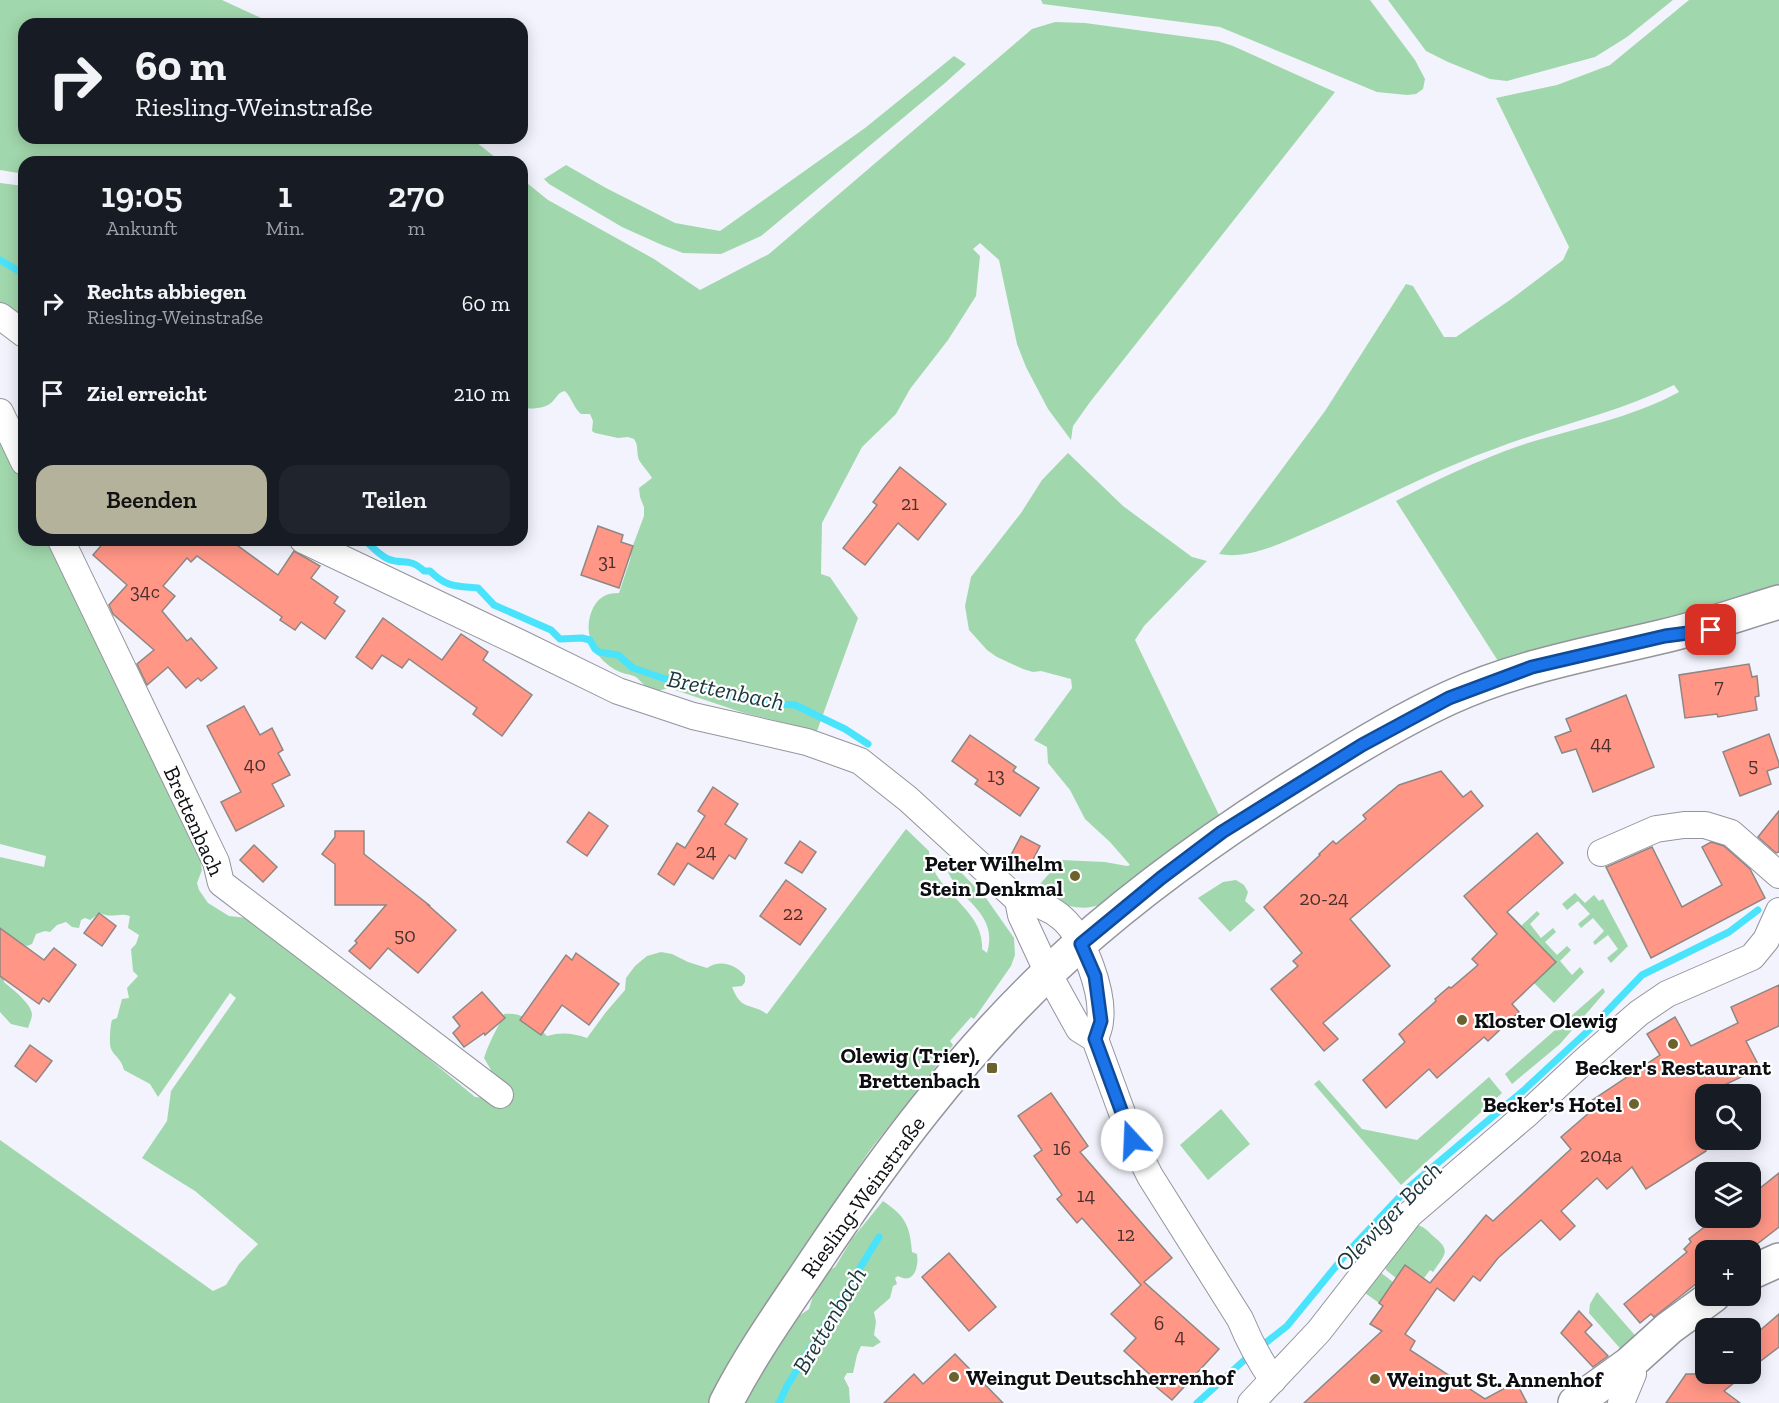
<!DOCTYPE html>
<html lang="de">
<meta charset="utf-8">
<style>
:root{--surface:#171b24;--page:#20242c;--text:#f1f3f6;--muted:#9ea1a6;--accent:#b5b29c}
body{margin:0;font-family:"Zilla Slab",serif;background:var(--page);color:var(--text);height:100vh;display:flex;flex-direction:column;font-size:22px;white-space:nowrap}
*{box-sizing:border-box;margin:0}
p{font-size:20px;color:var(--muted)}
.icon{flex:none;width:33px;height:33px;fill:none;stroke:currentColor;stroke-width:2;stroke-linecap:round;stroke-linejoin:round}
.map{position:relative;flex:1;overflow:hidden}
.side{position:absolute;left:18px;top:156px;width:510px;height:390px;display:flex;flex-direction:column;background:var(--surface);border-radius:18px;box-shadow:0 3px 15px #0003}
.side>*{flex:none}
.banner{position:absolute;left:18px;top:18px;width:510px;height:126px;border-radius:18px;box-shadow:0 3px 15px #0003;background:#171b24;color:var(--text);overflow:hidden}
.fabs{position:absolute;left:1695px;top:1084px;display:grid;gap:12px}
.fabs a{display:grid;place-items:center;width:66px;height:66px;border-radius:12px;background:var(--surface);box-shadow:0 3px 15px #0003;font-size:30px}
.pin{position:absolute;display:grid;place-items:center;width:51px;height:51px;color:#fff;margin:-26px;border-radius:12px;box-shadow:0 3px 9px #0006}
.me{position:absolute;width:66px;margin:-33px;rotate:340deg;stroke-linejoin:round;filter:drop-shadow(0 0 4px #0008)}
.turn{display:flex;align-items:center;gap:21px;height:126px;padding:0 18px;font-size:27px}
.turn .icon{width:78px;height:78px;stroke-width:2.5}
.turn b{display:block;font-size:42px;line-height:51px}
.eta{display:flex;justify-content:space-evenly;align-items:center;height:102px;text-align:center}
.eta b{font-size:36px;font-weight:600;line-height:42px}
.cta{display:flex;gap:12px;margin-top:auto;padding:12px 18px}
.cta a{flex:1;height:69px;border-radius:18px;background:var(--accent);color:#111;font-size:24px;font-weight:600;line-height:69px;text-align:center}
.cta a+a{background:var(--page);color:var(--text)}
ul{padding:0;list-style:none}
li{display:flex;align-items:center;gap:18px;height:90px;padding:0 18px}
li div{flex:1}
li b{display:block;font-size:22px}
li em{font-style:normal}
.map>svg:first-child{display:block}
.green{fill:#a1d7ac}
.lines{fill:none;stroke-linecap:round;stroke-linejoin:round}
.stream{stroke:#49e3fc;stroke-width:7}
.building{fill:#ff9686;stroke:#908684;stroke-width:1.5}
.street-casing{stroke:#94949d;stroke-width:28}
.secondary-casing{stroke:#94949d;stroke-width:36}
.street{stroke:#fff;stroke-width:26}
.secondary{stroke:#fff;stroke-width:33}
.route-casing{stroke:#114b97;stroke-width:15}
.route{stroke:#1a73e8;stroke-width:10}
.poi-dot{fill:#6b622e;stroke:#fff;stroke-width:2}
.labels{text-anchor:middle;dominant-baseline:central;stroke-width:4.5;stroke-linejoin:round;paint-order:stroke}
.number-label{font-size:20px;fill:#4a302e}
.street-label{font-size:22px;fill:#0d0e11;stroke:#fff}
.poi-label{font-size:22px;font-weight:bold;fill:#0d0e11;stroke:#fff;text-anchor:end}
.water-label{font-size:24px;font-style:italic;fill:#1d363b;stroke:#fff}
</style>
<div class="map">
<svg width="1779" height="1403" viewBox="0 0 1779 1403">
<rect width="100%" height="100%" fill="#f2f3fc"/>
<!-- green -->
<g class="green">
<path d="M0,0H222L274,24H24V138H471L501,162H24V174L0,170Z"/>
<path d="M1041,0H1370L1415,60L1425,79L1423,89L1416,94L1407,95L1377,92L1220,27L1043,4Z"/>
<path d="M1388,0H1673L1627,37L1595,57L1507,81L1490,79L1448,62L1426,51Z"/>
<path d="M1689,0H1779V593L1498,661L1396,501C1436,480 1478,460 1522,445C1574,428 1630,419 1679,392L1674,385C1617,413 1554,426 1494,449C1432,471 1374,503 1314,529C1286,541 1250,560 1219,554L1325,411L1406,284L1413,286L1444,337H1456L1510,300L1563,260L1569,247L1496,98L1557,85L1610,65Z"/>
<path d="M1055,22L1085,23L1218,41L1233,46L1335,92L1090,402L1073,426L1071,440L1048,409L1026,367L1017,344L999,260L980,243L973,249L980,256L976,296L948,340L910,389L896,414L862,447L822,523L821,574L830,577L858,618L817,731L741,712L669,688L653,692C646,688 642,682 636,677C630,674 623,674 618,671C595,660 581,633 593,608C599,597 606,593 619,593L630,560L632,548L644,516V507L640,497L639,488L652,478C648,471 643,467 639,460C636,452 639,446 634,439L628,437L618,438L595,433L592,431L593,421L590,414H581C573,407 572,398 565,391C557,393 558,396 553,401C546,409 532,409 522,408V179L548,200L654,259L700,290L769,254L1032,29Z"/>
<path d="M954,56L966,64L945,83L761,236L721,254L683,253L662,245L622,227L549,184L544,179L566,165L606,188L675,223L720,231L865,128Z"/>
<path d="M0,183L24,186V316L0,304Z"/>
<path d="M0,432L24,482V540H52L199,851L202,870L197,883L199,890L208,903L229,916L257,919L305,956L475,1097L491,1098V1070L484,1058C489,1042 497,1029 504,1014C524,1012 534,1023 547,1036C561,1032 573,1033 587,1038L606,1012L625,990L626,978L635,966L647,956L661,952L672,954L688,962L707,968C720,959 736,964 745,976V982L742,986L732,987C742,1012 750,1002 767,1014L906,829L929,851C930,891 985,908 982,949L987,953C998,915 966,905 950,876C947,871 947,863 946,857L986,898L1014,938L1015,955L1011,966L974,1019L971,1017L950,1041L953,1045L870,1150L809,1240L731,1363L709,1403H0V1140L213,1291L226,1285L239,1264L258,1244L195,1191L142,1158L167,1121L171,1091L236,998L230,993L158,1097L150,1084L124,1070C121,1058 115,1057 111,1049C109,1044 110,1026 112,1020L117,1018L122,999L129,998L127,988L138,976L133,971L131,949L136,944L139,935L128,928L130,916C119,912 112,919 100,913L90,920L85,918L81,920L79,928L72,927L66,922L57,925L50,932L45,931L36,934L32,944L27,946L14,941V938L1,928L0,929V857L44,867L46,856L0,844Z"/>
<path d="M1068,453L1123,506L1192,557L1207,561L1144,626L1135,640L1220,817L1102,904C1077,914 1056,902 1034,891L1061,860L1105,862L1127,866L1130,865L1110,842L1085,819L1070,790L1048,763L1047,747L1034,740L1072,688L1071,679L1041,671L1033,672L1023,669L997,657L987,650L969,630L965,606L971,577L1021,513L1042,480Z"/>
<path d="M1236,880L1244,885L1248,892L1245,901L1255,910L1230,932L1198,898L1223,882Z"/>
<path d="M1575,893L1585,903L1594,895L1599,901L1603,899L1628,946L1611,963L1607,958L1618,949L1608,935L1595,945L1593,942L1604,931L1593,918L1581,928L1578,924L1590,914L1578,901L1567,910L1562,904Z"/>
<path d="M1537,911L1540,914L1530,924L1541,938L1553,928L1556,932L1545,942L1557,955L1567,946L1571,950L1560,961L1572,975L1580,967L1584,972L1554,1003L1534,983L1556,961L1521,926Z"/>
<path d="M0,974L4,976V982C12,989 31,1003 32,1014C32,1019 29,1024 28,1028L11,1024L0,1012Z"/>
<path d="M1603,988L1605,992L1560,1044L1512,1084L1505,1074Z"/>
<path d="M1489,1077L1502,1093L1401,1185L1314,1084L1319,1080L1362,1129L1417,1140Z"/>
<path d="M1221,1109L1250,1144L1208,1180L1180,1145Z"/>
<path d="M883,1201C905,1216 910,1225 912,1252L917,1254C919,1267 914,1285 898,1276L895,1278L897,1284L893,1286L890,1298L874,1312L876,1322L874,1335L881,1342L873,1347L861,1346L857,1355L853,1373H847L844,1378L849,1388L850,1403H739L786,1325L809,1309L816,1286L827,1272L835,1267L852,1239Z"/>
<path d="M1417,1225C1423,1226 1428,1231 1433,1236C1452,1251 1445,1254 1433,1272L1430,1270L1424,1278L1405,1265L1396,1278L1386,1270L1385,1266Z"/>
<path d="M1380,1272L1393,1282L1379,1303L1365,1293Z"/>
<path d="M1597,1292L1640,1341L1625,1354L1589,1313L1590,1304Z"/>
</g>
<g class="lines">
<!-- stream -->
<g class="stream">
<path d="M0,260L24,274"/>
<path d="M365,540C372,547 379,555 388,559C403,565 409,557 424,571H430C447,588 457,586 478,588L494,605L551,630L560,639L582,638L590,640L595,649L599,652L618,655L633,668L695,689L727,697L762,703L795,705L845,729L868,744"/>
<path d="M1259,1348L1287,1326L1346,1254L1408,1188L1523,1091L1590,1029L1642,975L1729,932L1758,910"/>
<path d="M779,1403L787,1386L879,1237"/>
<path d="M1197,1403L1250,1355"/>
</g>
</g>
<!-- building -->
<g class="building">
<path d="M900,467L946,504L918,540L898,523L865,565L843,548L877,505L873,502Z"/>
<path d="M598,526L623,535L621,542L633,546L619,588L581,575Z"/>
<path d="M106,540H230L278,575L294,551L320,566L311,578L338,597L334,603L345,611L325,639L301,622L295,630L280,620L282,617L197,556L191,562L187,558L163,586L175,596L162,611L187,641L191,638L217,668L201,681L198,678L186,688L168,667L147,685L137,664L154,650L113,614L109,605L127,585L93,555Z"/>
<path d="M383,618L442,660L461,634L488,652L483,660L532,695L502,736L473,714L477,708L409,659L402,668L382,655L372,669L356,657Z"/>
<path d="M1749,664L1752,677L1757,676L1759,696L1755,697L1757,710L1718,717L1717,714L1685,718L1679,675Z"/>
<path d="M1626,695L1654,767L1593,792L1576,749L1562,753L1555,737L1571,731L1566,719Z"/>
<path d="M244,706L260,735L272,728L283,750L278,753L290,775L272,784L284,806L236,831L221,802L241,792L207,726Z"/>
<path d="M1769,734L1779,763V767L1767,771L1771,784L1740,796L1723,752Z"/>
<path d="M970,735L1016,767L1013,771L1039,788L1020,816L975,784L978,780L952,761Z"/>
<path d="M1441,771L1463,797L1471,791L1483,806L1350,919L1390,966L1323,1023L1338,1039L1324,1051L1271,989L1298,966L1293,961L1302,953L1264,907L1320,855L1319,854L1333,841L1336,844L1366,819L1363,815L1399,785Z"/>
<path d="M713,787L738,804L725,824L747,839L735,859L729,855L713,879L688,863L674,885L658,874L677,843L685,848L705,816L698,811Z"/>
<path d="M1779,811V852L1776,853L1758,837Z"/>
<path d="M589,812L608,826L587,856L567,842Z"/>
<path d="M335,831H364V854L429,905H428L456,930L418,973L388,948L370,969L349,951L357,943L355,941L386,905H335V864L322,854L335,837Z"/>
<path d="M1537,833L1563,863L1507,912L1556,962L1512,1004L1519,1012L1488,1041L1484,1037L1437,1078L1429,1069L1386,1108L1363,1080L1405,1042L1399,1034L1436,1001L1435,999L1449,987L1451,988L1478,965L1472,959L1497,934L1464,896Z"/>
<path d="M1021,836L1040,846L1029,867L1010,857Z"/>
<path d="M800,841L816,852L802,873L785,863Z"/>
<path d="M1711,842L1724,846L1750,869L1765,898L1651,958L1606,867L1652,847L1682,907L1722,885L1702,847Z"/>
<path d="M254,845L277,867L263,882L240,860Z"/>
<path d="M786,880L826,909L800,945L760,916Z"/>
<path d="M99,913L116,926L102,946L84,933Z"/>
<path d="M0,928L44,960L54,948L76,965L49,1002L43,998L39,1004L0,976Z"/>
<path d="M576,953L619,984L589,1025L562,1005L541,1035L520,1020L566,955L572,960Z"/>
<path d="M1779,985V1026L1746,1041L1760,1068L1716,1089L1719,1095H1706V1151L1646,1189L1632,1167L1607,1189L1597,1178L1561,1211L1575,1226L1560,1240L1541,1220L1498,1258L1480,1281L1473,1276L1454,1301L1437,1288L1405,1334L1415,1341L1410,1350L1485,1399L1516,1382L1527,1403H1304L1382,1331L1370,1324L1383,1306L1379,1303L1405,1265L1430,1283L1486,1215L1493,1221L1571,1149L1561,1137L1590,1112L1585,1105L1660,1055L1647,1034L1675,1017L1691,1046L1738,1023L1731,1007Z"/>
<path d="M482,992L505,1018L485,1035L484,1033L464,1047L453,1033L460,1026L453,1017Z"/>
<path d="M30,1045L52,1061L36,1082L15,1066Z"/>
<path d="M1051,1093L1088,1146L1080,1152L1172,1258L1144,1282L1219,1349L1172,1400L1155,1386L1158,1382L1124,1351L1136,1338L1111,1314L1141,1285L1082,1218L1077,1223L1057,1199L1062,1195L1034,1156L1042,1150L1018,1116Z"/>
<path d="M1779,1173V1227L1748,1251H1706V1276L1654,1317L1651,1314L1640,1323L1624,1304L1687,1252L1684,1249L1691,1242L1689,1239L1716,1218H1750V1196Z"/>
<path d="M949,1253L996,1307L969,1331L922,1277Z"/>
<path d="M1579,1311L1592,1325L1585,1332L1608,1356L1593,1367L1561,1333Z"/>
<path d="M1779,1314V1347L1750,1369V1339Z"/>
<path d="M955,1354L1003,1403H884L914,1374L923,1384Z"/>
<path d="M1686,1374H1745L1724,1391L1740,1403H1666Z"/>
</g>
<g class="lines">
<defs>
<g id="street">
<path d="M0,316L24,334"/>
<path d="M0,412L24,462"/>
<path d="M61,540L216,862L221,883L500,1095"/>
<path d="M303,540L522,644L618,691L693,716L807,742L860,761L908,799L1018,900C1035,902 1050,907 1063,919C1084,938 1104,993 1100,1021C1100,1027 1097,1033 1095,1039"/>
<path d="M1601,853L1656,829L1684,825H1705L1731,833L1779,875"/>
<path d="M1018,900L1021,915L1048,973L1079,1029L1095,1039L1132,1140L1150,1176L1240,1319C1249,1341 1259,1360 1273,1380"/>
<path d="M1251,1403L1319,1331L1410,1214L1528,1113L1584,1061L1639,1013L1667,994L1752,957L1766,940L1779,911"/>
<path d="M1621,1403L1633,1374L1629,1364"/>
</g>
<g id="secondary">
<path d="M1750,1273L1779,1260"/>
<path d="M726,1403C752,1352 786,1305 818,1257C885,1157 959,1058 1047,974C1122,903 1206,842 1293,787C1343,755 1395,723 1449,698C1516,667 1589,654 1660,637C1700,628 1739,614 1779,602"/>
<path d="M1575,1403L1629,1364L1669,1328L1713,1296"/>
</g>
</defs>
<!-- street casing -->
<use href="#street" class="street-casing"/>
<!-- secondary casing -->
<use href="#secondary" class="secondary-casing"/>
<!-- street -->
<use href="#street" class="street"/>
<!-- secondary -->
<use href="#secondary" class="secondary"/>
</g>
<g class="lines">
<defs>
<path id="route" d="M1132,1140L1095,1039L1101,1021L1095,976L1081,944L1161,878L1222,832L1362,745L1449,698L1532,667L1665,636L1711,630"/>
</defs>
<!-- route casing -->
<use href="#route" class="route-casing"/>
<!-- route -->
<use href="#route" class="route"/>
</g>
<!-- markers -->
<g class="poi-dot">
<circle cx="1075" cy="876" r="6"/>
<circle cx="1462" cy="1020" r="6"/>
<circle cx="1673" cy="1044" r="6"/>
<rect x="986" y="1062" width="12" height="12" rx="3"/>
<circle cx="1634" cy="1104" r="6"/>
<circle cx="954" cy="1377" r="6"/>
<circle cx="1375" cy="1379" r="6"/>
</g>
<g class="labels">
<!-- number labels -->
<g class="number-label">
<text x="910" y="503">21</text>
<text x="607" y="561">31</text>
<text x="145" y="591">34c</text>
<text x="1719" y="686">7</text>
<text x="1601" y="743">44</text>
<text x="255" y="764">40</text>
<text x="1753" y="765">5</text>
<text x="996" y="775">13</text>
<text x="706" y="851">24</text>
<text x="1324" y="898">20-24</text>
<text x="793" y="913">22</text>
<text x="405" y="935">50</text>
<text x="1062" y="1148">16</text>
<text x="1601" y="1155">204a</text>
<text x="1086" y="1195">14</text>
<text x="1126" y="1234">12</text>
<text x="1159" y="1323">6</text>
<text x="1180" y="1336">4</text>
</g>
<!-- street labels -->
<g class="street-label">
<text transform="translate(194 821) rotate(66)">Brettenbach</text>
<text transform="translate(863 1197) rotate(-54)">Riesling-Weinstraße</text>
</g>
<!-- poi labels -->
<g class="poi-label">
<text x="1063" y="863">Peter Wilhelm<tspan x="1063" dy="25">Stein Denkmal</tspan></text>
<text x="1474" y="1020" text-anchor="start">Kloster Olewig</text>
<text x="980" y="1055">Olewig (Trier),<tspan x="980" dy="25">Brettenbach</tspan></text>
<text x="1673" y="1067" text-anchor="middle">Becker's Restaurant</text>
<text x="1622" y="1104">Becker's Hotel</text>
<text x="966" y="1377" text-anchor="start">Weingut Deutschherrenhof</text>
<text x="1387" y="1379" text-anchor="start">Weingut St. Annenhof</text>
</g>
<!-- water labels -->
<g class="water-label">
<text transform="translate(726 690) rotate(12)">Brettenbach</text>
<text transform="translate(1388 1216) rotate(-46)">Olewiger Bach</text>
<text transform="translate(829 1320) rotate(-59)">Brettenbach</text>
</g>
</g>
</svg>
<div class="fabs">
<a><svg class="icon" aria-label="search" viewBox="0 0 24 24"><circle cx="10" cy="10" r="6"/><path d="M15 15l6 6"/></svg></a>
<a><svg class="icon" aria-label="layers" viewBox="0 0 24 24"><path d="M12 4l9 5-9 5-9-5zM3 14l9 5 9-5"/></svg></a>
<a>+</a>
<a>−</a>
</div>
<div class="pin" style="left:1711px;top:630px;background:#d93025"><svg class="icon" aria-label="arrive" viewBox="0 0 24 24"><path d="M6 21V4h12l-3 4 3 4H6"/></svg></div>
<svg class="me" style="left:1132px;top:1140px" viewBox="-20 -20 40 40"><circle r="19" fill="#fff"/><path d="M0-13L10 11 0 6-10 11z" fill="#1a73e8"/></svg>
<div class="banner">
<div class="turn"><svg class="icon" aria-label="right" viewBox="0 0 24 24"><path d="M7 20v-9h11M14 6l5 5-5 5"/></svg><div><b>60 m</b>Riesling-Weinstraße</div></div>
</div>
<section class="side">
<div class="eta">
<div><b>19:05</b><p>Ankunft</p></div>
<div><b>1</b><p>Min.</p></div>
<div><b>270</b><p>m</p></div>
</div>
<ul>
<li><svg class="icon" aria-label="right" viewBox="0 0 24 24"><path d="M7 20v-9h11M14 6l5 5-5 5"/></svg><div><b>Rechts abbiegen</b><p>Riesling-Weinstraße</p></div><em>60 m</em></li>
<li><svg class="icon" aria-label="arrive" viewBox="0 0 24 24"><path d="M6 21V4h12l-3 4 3 4H6"/></svg><div><b>Ziel erreicht</b></div><em>210 m</em></li>
</ul>
<div class="cta"><a>Beenden</a><a>Teilen</a></div>
</section>
</div>
